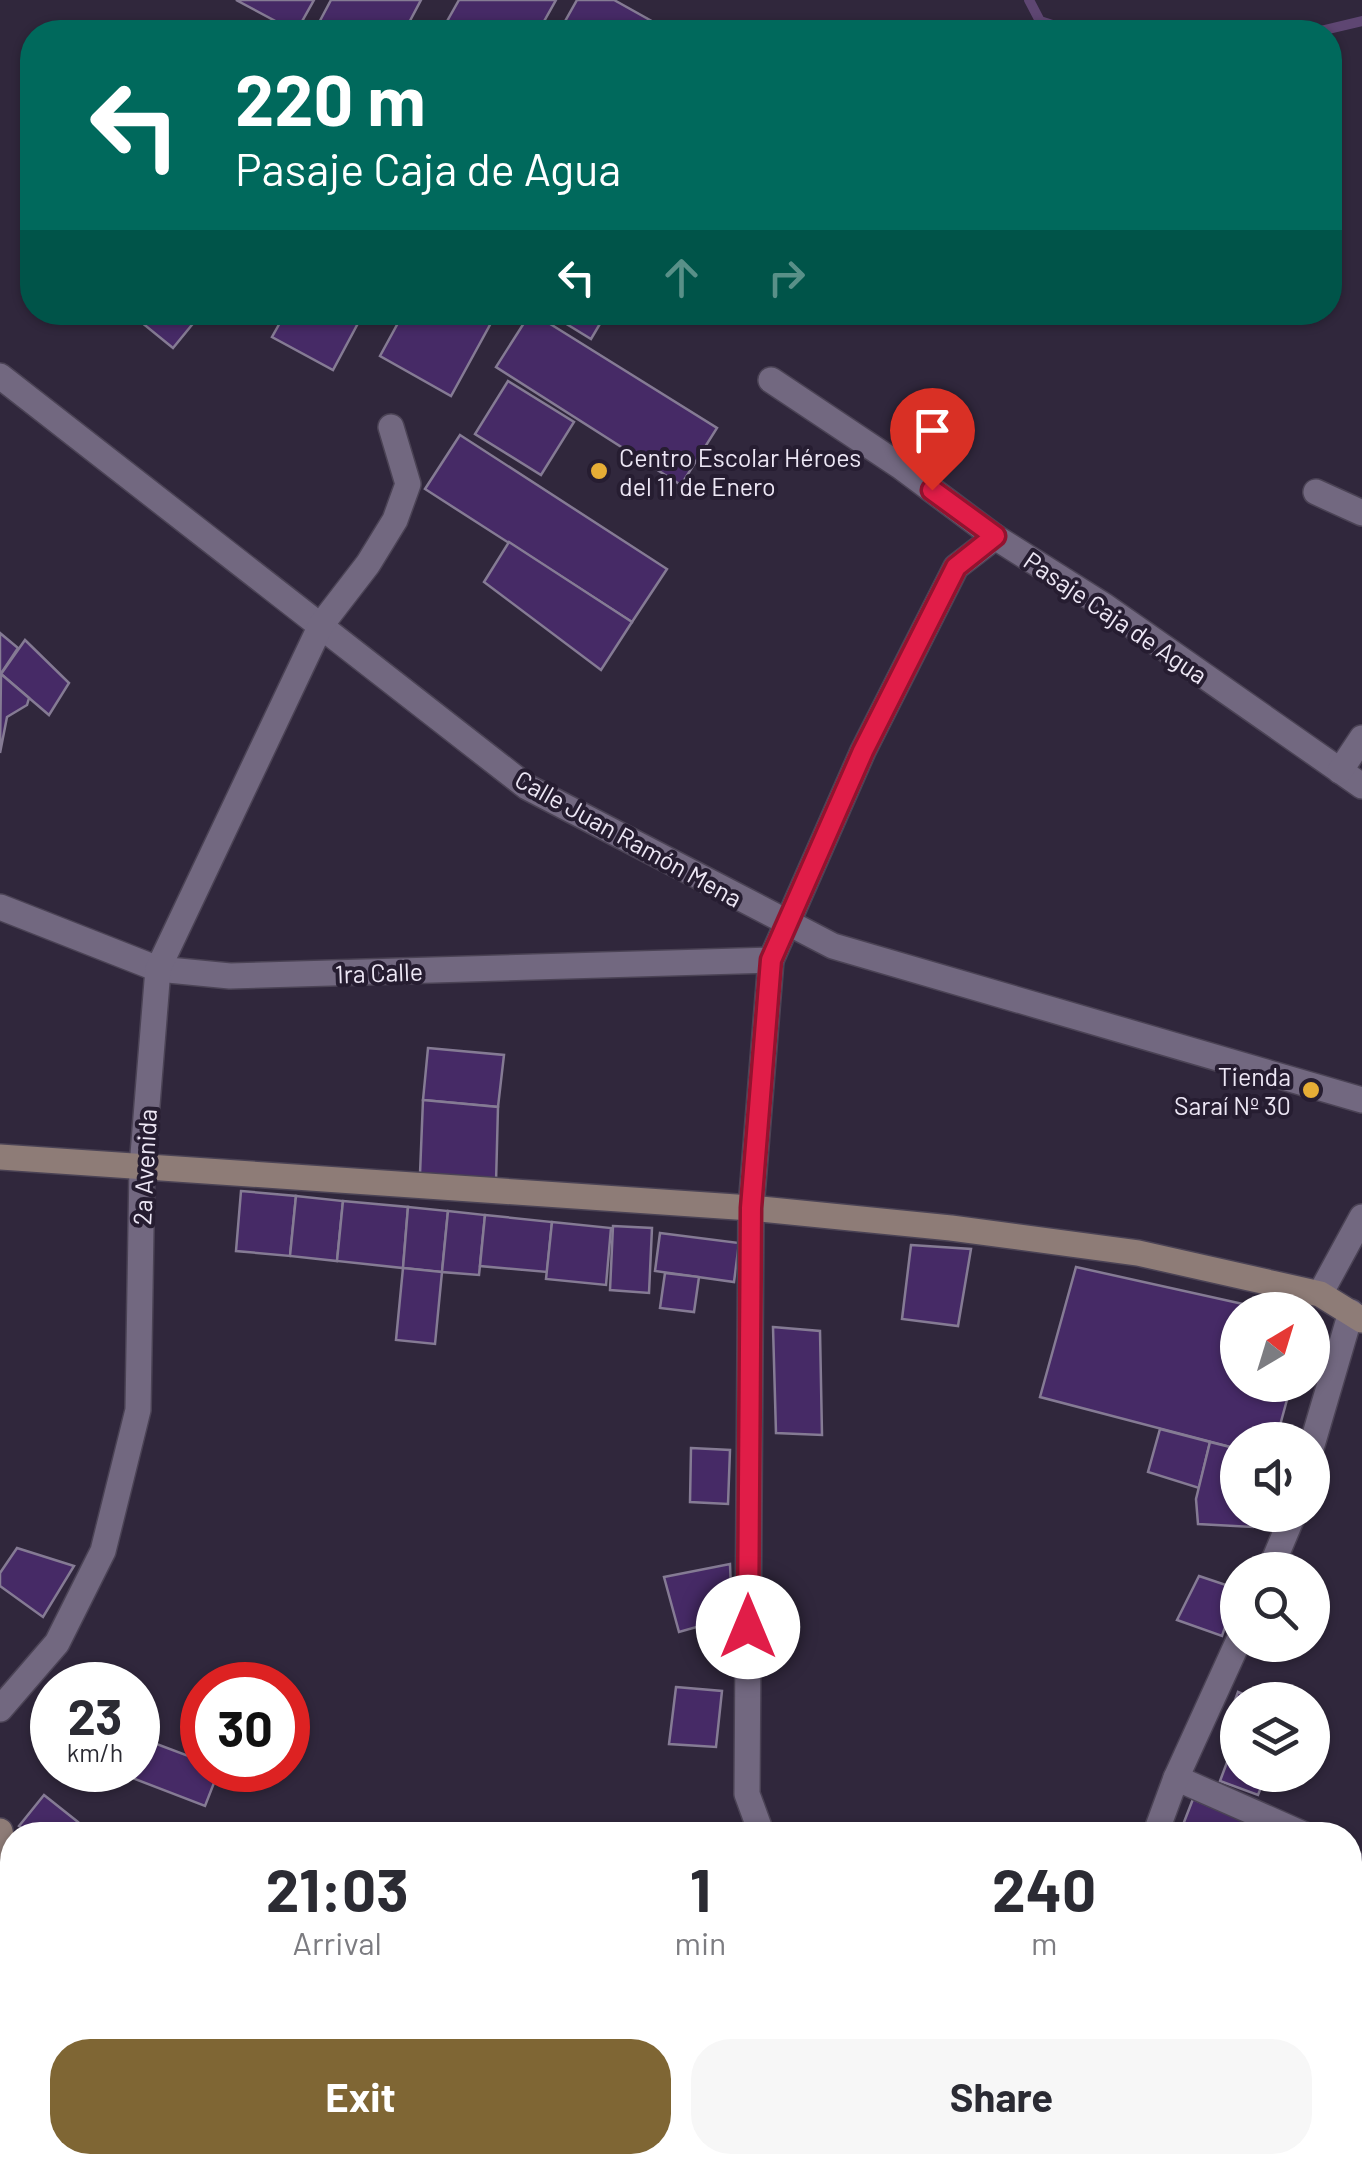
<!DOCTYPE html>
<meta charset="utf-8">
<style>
:root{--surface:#fff;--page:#f7f7f7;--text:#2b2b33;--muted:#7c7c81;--accent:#7f6634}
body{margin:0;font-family:Barlow,sans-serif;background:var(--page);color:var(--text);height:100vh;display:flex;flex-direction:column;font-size:38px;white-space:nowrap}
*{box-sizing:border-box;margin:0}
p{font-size:32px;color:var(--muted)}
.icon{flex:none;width:55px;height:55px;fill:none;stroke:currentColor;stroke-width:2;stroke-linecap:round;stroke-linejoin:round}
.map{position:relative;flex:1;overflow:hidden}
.panel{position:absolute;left:0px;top:1822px;width:1362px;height:352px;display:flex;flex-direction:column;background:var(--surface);border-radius:40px 40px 0 0;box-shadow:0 2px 8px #0004}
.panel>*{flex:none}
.top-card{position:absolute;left:20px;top:20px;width:1322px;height:305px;border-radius:40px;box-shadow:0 2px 8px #0004;background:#00695c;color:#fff;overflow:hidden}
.needle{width:65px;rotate:38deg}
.tools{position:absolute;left:1220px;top:1292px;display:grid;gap:20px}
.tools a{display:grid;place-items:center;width:110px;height:110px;border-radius:50%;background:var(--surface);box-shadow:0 2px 8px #0004;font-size:50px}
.speed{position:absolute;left:30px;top:1662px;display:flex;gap:20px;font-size:50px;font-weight:700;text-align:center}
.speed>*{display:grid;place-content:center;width:130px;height:130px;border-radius:50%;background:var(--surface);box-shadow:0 2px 8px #0004;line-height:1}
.speed small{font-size:25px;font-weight:400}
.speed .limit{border:15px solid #d22;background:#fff;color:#111}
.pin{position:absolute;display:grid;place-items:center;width:85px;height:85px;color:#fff;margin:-102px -42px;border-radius:50% 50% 50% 0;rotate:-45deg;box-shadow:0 0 10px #0007}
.pin .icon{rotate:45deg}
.me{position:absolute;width:110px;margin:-55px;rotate:0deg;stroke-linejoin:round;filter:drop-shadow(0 0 8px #0008)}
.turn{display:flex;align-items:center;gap:35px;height:210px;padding:0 50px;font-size:45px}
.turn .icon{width:130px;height:130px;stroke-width:2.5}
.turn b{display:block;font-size:70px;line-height:85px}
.lanes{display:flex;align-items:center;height:95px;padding:0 50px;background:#0003;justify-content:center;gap:50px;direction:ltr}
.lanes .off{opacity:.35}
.eta{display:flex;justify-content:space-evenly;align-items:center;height:170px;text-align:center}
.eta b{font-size:60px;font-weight:700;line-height:70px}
.action{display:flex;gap:20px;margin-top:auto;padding:20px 50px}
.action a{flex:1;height:115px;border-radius:40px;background:var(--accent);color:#fff;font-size:40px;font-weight:700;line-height:115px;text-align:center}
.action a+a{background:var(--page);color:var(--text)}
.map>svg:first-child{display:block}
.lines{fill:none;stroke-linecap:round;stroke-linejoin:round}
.stream{stroke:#5e4672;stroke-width:10}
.building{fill:#462a66;stroke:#857b94;stroke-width:2.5}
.street-casing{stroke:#4b4355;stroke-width:28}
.secondary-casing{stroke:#4b4355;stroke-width:28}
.street{stroke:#726880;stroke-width:25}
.secondary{stroke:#8e7c77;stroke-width:25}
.route-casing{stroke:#92132f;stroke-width:25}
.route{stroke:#e11d48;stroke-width:18}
.poi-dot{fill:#e6ad36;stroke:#261d31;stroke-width:4}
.labels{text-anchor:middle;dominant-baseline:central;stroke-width:8;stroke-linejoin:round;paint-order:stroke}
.poi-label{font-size:25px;fill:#ede7f5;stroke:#261d31;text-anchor:start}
.street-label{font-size:25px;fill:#ede7f5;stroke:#261d31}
</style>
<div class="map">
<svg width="1362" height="2173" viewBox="0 0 1362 2173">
<rect width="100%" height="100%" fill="#30273c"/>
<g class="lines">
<!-- stream -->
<g class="stream">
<path d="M1029,0L1040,21L1074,32"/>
<path d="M1316,32L1362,21"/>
</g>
</g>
<!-- building -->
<g class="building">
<path d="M236,0H314L296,32Z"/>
<path d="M331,0H421L404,32H314Z"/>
<path d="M459,0H556L538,32H441Z"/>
<path d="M577,0H614L657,24L653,32H559Z"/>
<path d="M139,312H196L200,315L173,348L136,318Z"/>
<path d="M286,312H364L333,370L272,337Z"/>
<path d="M404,312H497L451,396L380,356Z"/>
<path d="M531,312L717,428L681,485L496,367Z"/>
<path d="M547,312H607L591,339Z"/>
<path d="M508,381L574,422L541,475L475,434Z"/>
<path d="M460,435L667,569L632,622L425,489Z"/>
<path d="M509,542L632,622L601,670L484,582Z"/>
<path d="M0,633L18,648L0,675Z"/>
<path d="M25,640L69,683L49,715L1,674Z"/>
<path d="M1,674L29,698L27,705L7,717L0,753Z"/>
<path d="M428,1048L504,1055L498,1107L423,1100Z"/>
<path d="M423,1100L498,1107L496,1183L420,1174Z"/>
<path d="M241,1191L296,1196L290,1256L236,1251Z"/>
<path d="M296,1196L343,1201L337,1261L290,1256Z"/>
<path d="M343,1201L408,1207L403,1268L337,1261Z"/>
<path d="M408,1207L448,1211L442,1272L403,1268Z"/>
<path d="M448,1211L485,1215L479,1275L442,1272Z"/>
<path d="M485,1215L552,1222L547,1272L480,1266Z"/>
<path d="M552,1222L611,1228L606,1285L546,1279Z"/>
<path d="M613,1226L652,1228L649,1293L610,1290Z"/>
<path d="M660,1233L739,1243L734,1282L655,1271Z"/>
<path d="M911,1245L971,1249L958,1326L902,1319Z"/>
<path d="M1076,1267L1270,1310H1238V1385H1291L1276,1440H1238V1449L1040,1397Z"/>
<path d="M403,1268L442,1272L435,1344L396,1340Z"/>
<path d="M665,1273L699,1277L694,1312L660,1308Z"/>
<path d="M773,1327L820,1331L822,1435L776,1433Z"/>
<path d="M1160,1429L1210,1442L1199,1488L1148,1472Z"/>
<path d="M1210,1442L1238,1449V1515H1257L1253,1527L1198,1524L1196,1499Z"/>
<path d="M691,1448L730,1450L728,1504L690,1502Z"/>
<path d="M17,1548L74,1566L43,1617L0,1586V1573Z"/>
<path d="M730,1564L732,1617L679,1632L664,1577Z"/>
<path d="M1199,1576L1238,1589L1222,1636L1177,1620Z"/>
<path d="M676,1687L722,1691L716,1747L669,1744Z"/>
<path d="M1238,1692L1258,1700H1238V1726L1227,1722Z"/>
<path d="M52,1704V1739L38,1731Z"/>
<path d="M1238,1733V1775H1266L1258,1795L1220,1781Z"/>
<path d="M138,1737L202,1761V1770H219L205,1806L122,1774L124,1770H138Z"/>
<path d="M44,1795L78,1822L68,1835H31L19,1826Z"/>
<path d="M1193,1799L1254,1825L1249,1835H1179Z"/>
<path d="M36,2162H166L175,2173H24Z"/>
<path d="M276,2162H314L318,2173H280Z"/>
<rect x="349" y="2162" width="39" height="11"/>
<path d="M967,2162H1027L1028,2164L1018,2173H975Z"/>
</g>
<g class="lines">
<defs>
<g id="street">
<path d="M0,376L527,787L833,946L1362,1100"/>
<path d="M771,380L900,466L995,537L1103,605L1362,786"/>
<path d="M1316,492L1362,513"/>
<path d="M1340,771L1362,738"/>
<path d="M0,907L158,969L230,976L771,960"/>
<path d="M1320,1294L1362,1217"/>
<path d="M1312,1445L1351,1312"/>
<path d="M1270,1570L1293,1515"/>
<path d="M0,1709L57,1643L103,1551L138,1410L142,1167L158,969L321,625L368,564L395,520L408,484L391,427"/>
<path d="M1176,1778L1305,1835"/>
<path d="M762,1835L747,1794L751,1208L771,960L863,751L956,567L995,537"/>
<path d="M1155,1835L1176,1778L1238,1642"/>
<path d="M1350,1861L1362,1868"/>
<path d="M1060,2162L1079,2173"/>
<path d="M457,2173L483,2162"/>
</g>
<g id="secondary">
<path d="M0,1157L751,1208L951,1228L1138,1253L1320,1294L1362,1320"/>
<path d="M0,1831L4,1852L12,1858"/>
<path d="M239,2162L243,2173"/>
</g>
</defs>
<!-- street casing -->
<use href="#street" class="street-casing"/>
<!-- secondary casing -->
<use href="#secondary" class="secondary-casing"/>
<!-- street -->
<use href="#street" class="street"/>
<!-- secondary -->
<use href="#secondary" class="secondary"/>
</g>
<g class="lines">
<defs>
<path id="route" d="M748,1627L751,1208L771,960L863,751L956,567L995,536L932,490"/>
</defs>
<!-- route casing -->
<use href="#route" class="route-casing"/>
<!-- route -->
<use href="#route" class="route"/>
</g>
<!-- markers -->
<g class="poi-dot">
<circle cx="599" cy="471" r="10"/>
<circle cx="1311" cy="1090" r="10"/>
</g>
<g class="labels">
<!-- poi labels -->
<g class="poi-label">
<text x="619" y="457">Centro Escolar Héroes<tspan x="619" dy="29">del 11 de Enero</tspan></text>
<text x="1291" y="1076" text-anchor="end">Tienda<tspan x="1291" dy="29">Saraí Nº 30</tspan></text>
</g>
<!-- street labels -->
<g class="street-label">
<text transform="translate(1116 617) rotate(34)">Pasaje Caja de Agua</text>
<text transform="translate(629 838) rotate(29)">Calle Juan Ramón Mena</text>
<text transform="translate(379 972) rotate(-2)">1ra Calle</text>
<text transform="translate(144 1167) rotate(-87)">2a Avenida</text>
</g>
</g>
</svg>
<div class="tools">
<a><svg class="needle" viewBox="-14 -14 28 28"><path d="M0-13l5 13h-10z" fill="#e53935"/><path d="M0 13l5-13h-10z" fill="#7c7c81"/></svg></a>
<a><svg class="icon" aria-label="sound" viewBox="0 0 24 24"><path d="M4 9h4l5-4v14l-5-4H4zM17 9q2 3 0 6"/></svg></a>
<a><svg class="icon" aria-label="search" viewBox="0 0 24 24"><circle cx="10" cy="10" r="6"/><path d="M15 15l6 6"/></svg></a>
<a><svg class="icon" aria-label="layers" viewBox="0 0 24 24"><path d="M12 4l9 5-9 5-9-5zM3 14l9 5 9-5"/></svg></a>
</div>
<div class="speed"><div>23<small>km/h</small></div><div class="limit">30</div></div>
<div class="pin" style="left:932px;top:490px;background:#d93025"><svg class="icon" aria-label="arrive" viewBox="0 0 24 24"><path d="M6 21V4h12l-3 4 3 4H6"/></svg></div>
<svg class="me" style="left:748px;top:1627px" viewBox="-20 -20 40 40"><circle r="19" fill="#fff"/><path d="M0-13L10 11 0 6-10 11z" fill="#e11d48"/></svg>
<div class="top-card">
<div class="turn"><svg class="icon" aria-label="left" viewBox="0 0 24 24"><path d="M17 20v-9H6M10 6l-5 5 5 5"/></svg><div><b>220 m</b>Pasaje Caja de Agua</div></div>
<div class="lanes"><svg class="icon" aria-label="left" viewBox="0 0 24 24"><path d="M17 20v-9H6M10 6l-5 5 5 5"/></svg><svg class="icon off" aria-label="ahead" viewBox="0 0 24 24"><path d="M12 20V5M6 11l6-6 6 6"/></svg><svg class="icon off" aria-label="right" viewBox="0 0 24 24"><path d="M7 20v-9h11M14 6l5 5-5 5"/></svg></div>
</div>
<section class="panel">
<div class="eta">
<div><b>21:03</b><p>Arrival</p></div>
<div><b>1</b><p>min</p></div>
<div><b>240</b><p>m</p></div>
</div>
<div class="action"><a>Exit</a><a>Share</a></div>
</section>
</div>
